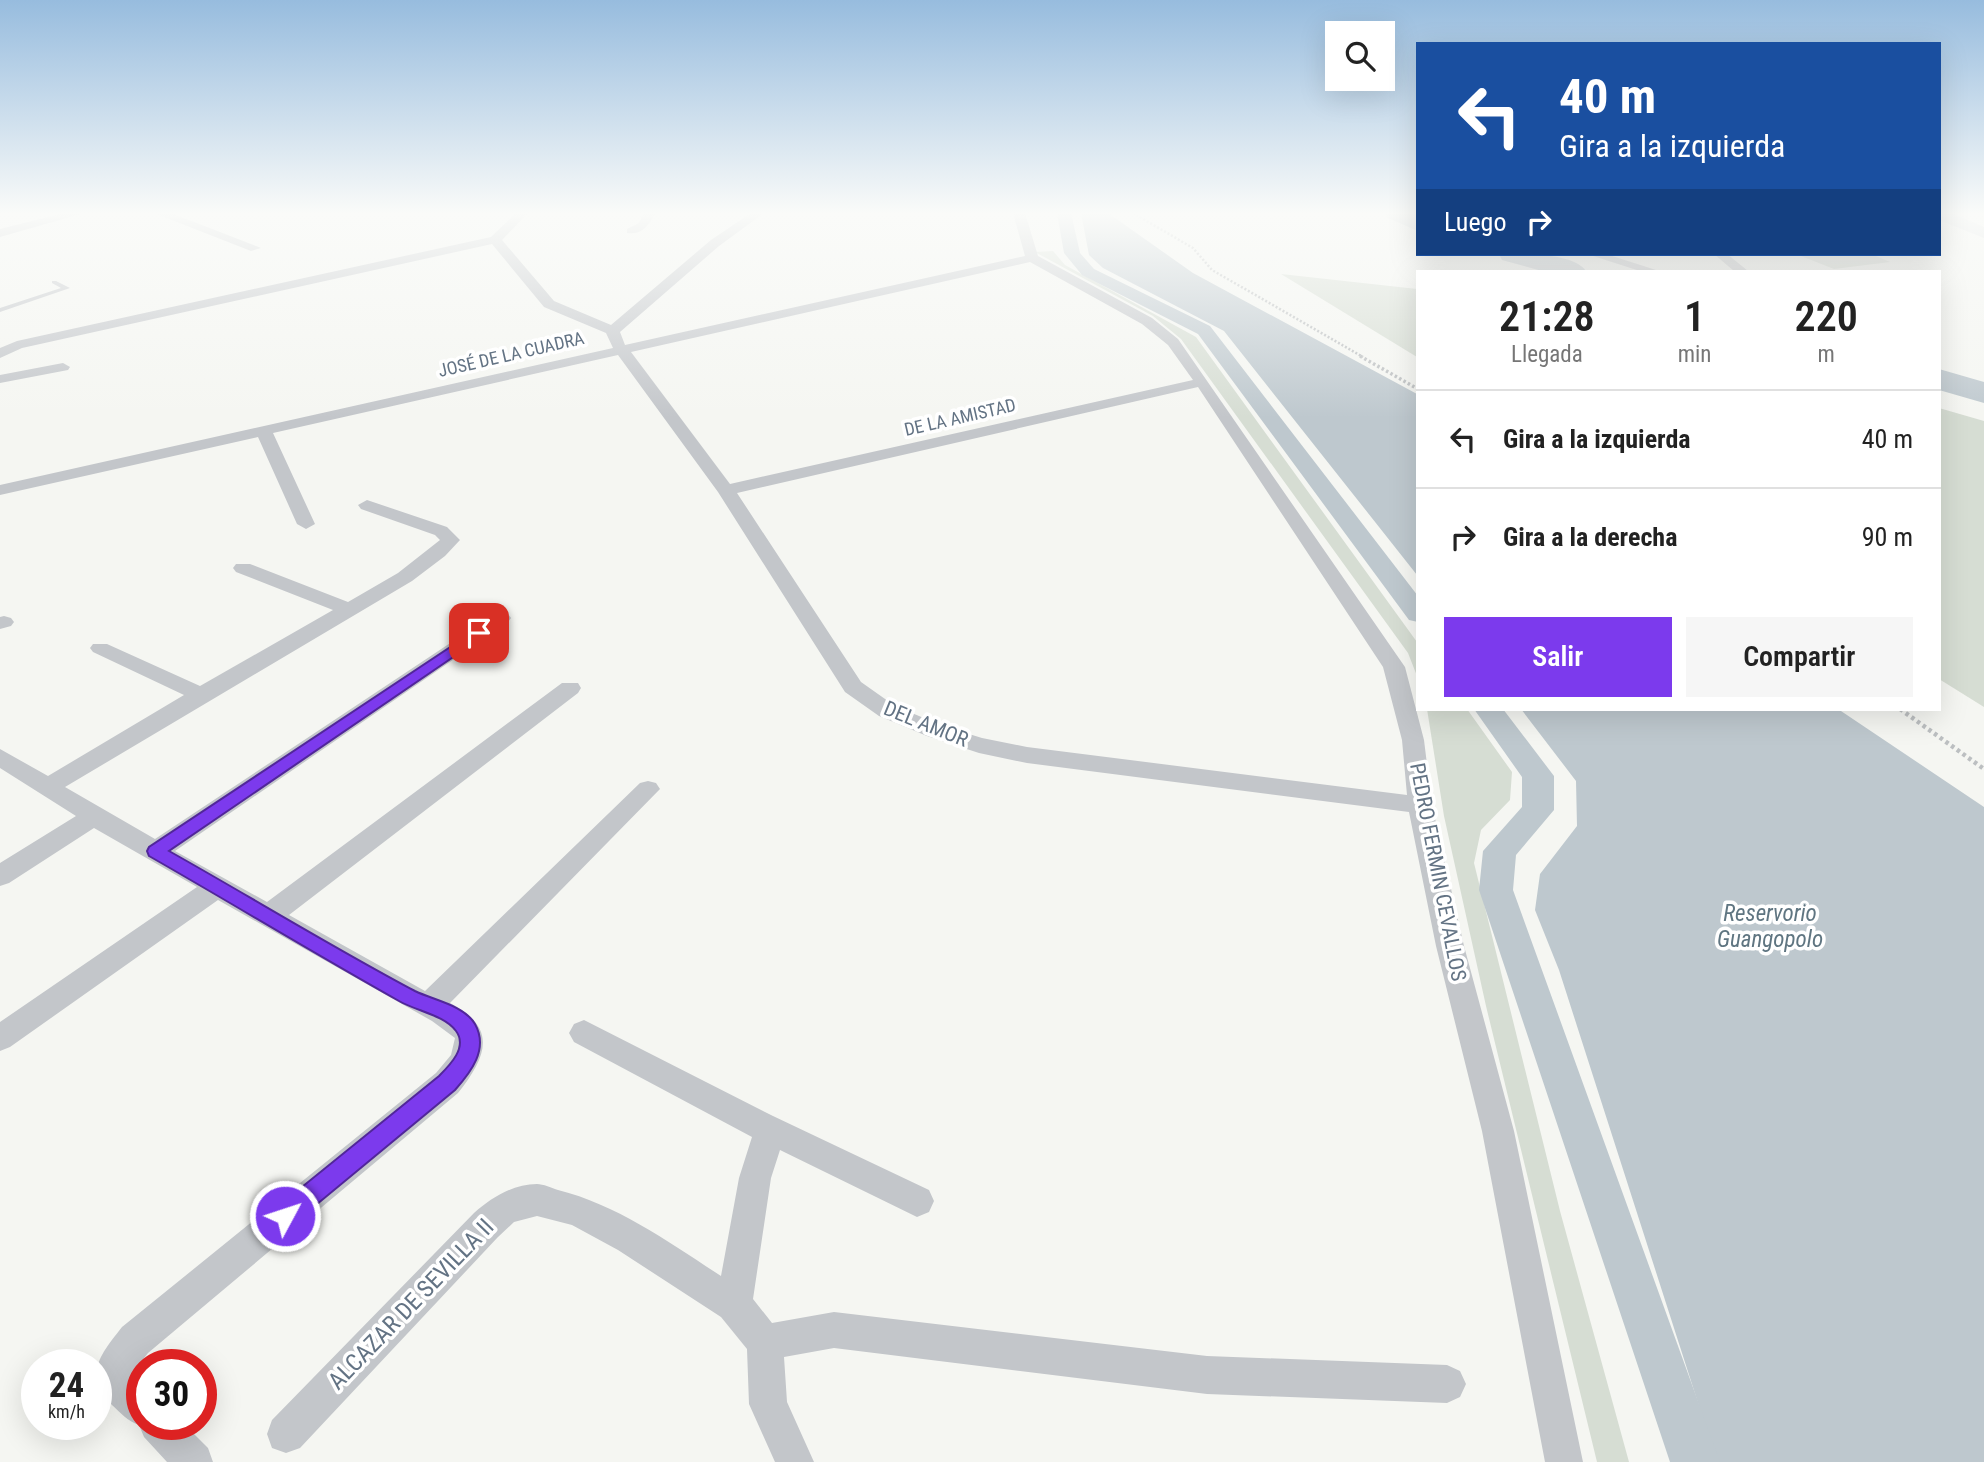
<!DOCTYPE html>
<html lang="es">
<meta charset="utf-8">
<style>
:root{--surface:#fff;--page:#f6f6f6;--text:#222;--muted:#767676;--line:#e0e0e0;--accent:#7c3aed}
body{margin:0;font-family:"Roboto Condensed",sans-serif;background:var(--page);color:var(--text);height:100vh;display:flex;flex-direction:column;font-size:26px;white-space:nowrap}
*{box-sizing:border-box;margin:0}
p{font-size:23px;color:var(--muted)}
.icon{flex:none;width:38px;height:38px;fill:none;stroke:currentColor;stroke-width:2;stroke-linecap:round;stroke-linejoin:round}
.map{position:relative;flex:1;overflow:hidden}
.panel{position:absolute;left:1416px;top:270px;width:525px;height:441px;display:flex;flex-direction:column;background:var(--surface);border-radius:0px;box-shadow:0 7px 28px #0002}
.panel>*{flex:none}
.banner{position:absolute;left:1416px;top:42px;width:525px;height:214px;border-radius:0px;box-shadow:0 7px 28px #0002;background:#1a4fa0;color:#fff;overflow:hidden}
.controls{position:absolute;left:1325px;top:21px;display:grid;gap:14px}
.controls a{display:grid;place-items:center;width:70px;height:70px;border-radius:0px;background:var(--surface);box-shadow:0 7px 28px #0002;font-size:35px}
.speed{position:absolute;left:21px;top:1349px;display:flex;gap:14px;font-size:35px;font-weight:700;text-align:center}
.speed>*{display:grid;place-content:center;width:91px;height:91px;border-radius:50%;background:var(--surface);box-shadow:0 7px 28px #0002;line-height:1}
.speed small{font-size:18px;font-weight:400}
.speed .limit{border:10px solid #d22;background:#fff;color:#111}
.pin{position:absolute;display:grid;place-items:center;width:60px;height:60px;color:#fff;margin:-30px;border-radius:14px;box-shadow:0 4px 10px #0006}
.me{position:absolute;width:77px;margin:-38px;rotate:50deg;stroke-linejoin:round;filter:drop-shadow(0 0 5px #0008)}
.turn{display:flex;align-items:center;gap:24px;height:147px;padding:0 28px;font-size:32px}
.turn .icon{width:91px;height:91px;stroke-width:2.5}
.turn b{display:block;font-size:49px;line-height:60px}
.then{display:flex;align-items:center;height:66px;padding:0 28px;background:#0003;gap:14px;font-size:26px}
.eta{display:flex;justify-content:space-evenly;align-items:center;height:119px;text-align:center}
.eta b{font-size:42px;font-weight:600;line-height:49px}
.cta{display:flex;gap:14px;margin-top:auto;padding:14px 28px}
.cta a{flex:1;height:80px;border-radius:0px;background:var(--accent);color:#fff;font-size:28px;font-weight:600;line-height:80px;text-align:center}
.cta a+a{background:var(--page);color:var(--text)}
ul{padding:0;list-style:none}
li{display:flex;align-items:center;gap:21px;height:98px;padding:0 28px;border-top:2px solid var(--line)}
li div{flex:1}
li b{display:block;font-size:26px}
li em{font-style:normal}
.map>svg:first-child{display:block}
.green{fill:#d6ddd3}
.water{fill:#bec8ce}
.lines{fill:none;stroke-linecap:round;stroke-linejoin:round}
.canal{fill:#bec8ce;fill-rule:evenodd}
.river{fill:#bec8ce;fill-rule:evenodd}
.path-far2{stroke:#bcbfc1;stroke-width:2.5;stroke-dasharray:2 2;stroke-linecap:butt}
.path-far1{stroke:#bcbfc1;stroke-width:3.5;stroke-dasharray:2.5 2.5;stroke-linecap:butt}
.path{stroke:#bcbfc1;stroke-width:4.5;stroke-dasharray:3.5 3.5;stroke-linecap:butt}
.service{fill:#c3c6ca;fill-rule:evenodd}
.minor{fill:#c3c6ca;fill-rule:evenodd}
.secondary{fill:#d4d8dc;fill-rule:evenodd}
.route{fill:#7c3aed;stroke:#51269a;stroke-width:2}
.labels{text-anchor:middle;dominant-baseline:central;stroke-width:7;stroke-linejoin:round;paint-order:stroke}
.far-street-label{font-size:18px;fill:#637384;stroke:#fff}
.street-label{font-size:21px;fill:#637384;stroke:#fff}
.water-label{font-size:23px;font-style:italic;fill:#5f7581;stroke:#fff}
.near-street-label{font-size:24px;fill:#637384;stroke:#fff}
</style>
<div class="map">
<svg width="1984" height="1462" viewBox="0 0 1984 1462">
<rect width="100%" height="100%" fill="#f5f6f2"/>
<!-- green -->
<g class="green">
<path d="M1053,251L1065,265L1196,337L1417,642V676L1408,653L1181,339L1153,316L1035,252Z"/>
<path d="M1796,254H1871L1890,262L1834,269Z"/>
<path d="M1281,274L1417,289V357Z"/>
<path d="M1939,408L1984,421V707L1939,679Z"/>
<path d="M1427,709H1467L1512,772L1510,800L1481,830L1474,863L1560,1211L1629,1462H1597L1486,1006L1444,816Z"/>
</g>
<!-- water -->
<g class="water">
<path d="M1081,213H1108L1193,273L1417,394V575L1224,331L1103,268L1089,255Z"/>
<path d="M1521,709H1838L1984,807V1462H1717L1559,970L1535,910L1540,874L1577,826L1576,781Z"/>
</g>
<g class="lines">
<!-- canal -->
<g class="canal">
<path d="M1057,213H1071L1080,253L1094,269L1210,326L1418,596V622L1409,620L1198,334L1082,275L1064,253Z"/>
<path d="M1474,709H1503L1554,776V810L1516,855L1513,890L1720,1462H1670L1479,890L1483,851L1522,807V777Z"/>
</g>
<!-- river -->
<g class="river">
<path d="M1385,213H1418V231L1388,218Z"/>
<path d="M1499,254C1520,254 1573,252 1586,271H1542L1502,260Z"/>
<path d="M1939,369L1984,382V403L1939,390Z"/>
</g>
<!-- path-far2 -->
<path class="path-far2" d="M1133,213L1193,248L1212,270L1363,357"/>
<!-- path-far1 -->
<path class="path-far1" d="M1360,356L1418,389"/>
<!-- path -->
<path class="path" d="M1900,709L1984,769"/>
<!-- service -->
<path class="service" d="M52,281H56L70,288L0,312V308L61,288L52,283Z"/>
<!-- minor -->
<g class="minor">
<path d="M64,213H84L0,237V229Z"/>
<path d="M154,213H171L261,248L251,251Z"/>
<path d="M516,213H528L502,240L554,301L611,325L711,240L751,213H764L719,246L620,332L625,345L1025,256L1013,213H1025L1038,256L1152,318L1178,339L1405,667L1424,740L1432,805L1464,946L1514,1131L1583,1462H1545L1482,1131L1436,946L1409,812L1027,763L979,753L927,736L879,716L845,692L718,492L618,355L273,433L315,524L306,529L297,524L258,437L0,495V485L613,348L606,333L544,307L492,244L22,348L0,358V348L17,341L491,237ZM1030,262L1142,324L1168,345L1193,380L730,484L631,352ZM1198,387L1383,667L1402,740L1407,795L1027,747L982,738L943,726L895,706L861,682L737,493Z"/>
<path d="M644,213H655C649,226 642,235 627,233V229L639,223Z"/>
<path d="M1587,254H1606L1659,271H1640Z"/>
<path d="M1714,254H1727L1748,271H1734Z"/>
<path d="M63,363L70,367L68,370L0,383V375Z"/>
<path d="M367,500L447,527L460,540L445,556L412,581L65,787L155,839L494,614H508L511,618L508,622L175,851L267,902L562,683H578L581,688L578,693L289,915L425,991L640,783L648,781L656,783L660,789L450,1003C498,1028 487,1056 458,1093L148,1353L133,1372L142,1381V1424H184L208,1448L213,1462H167L144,1437L139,1425C127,1421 121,1413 112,1405C83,1375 100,1355 122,1327L436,1073L451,1055L455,1038L432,1021L218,900L10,1047L0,1051V1022L197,887L94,828L9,883L0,886V863L76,816L0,768V749L48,776L184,695L93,652L90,648L93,644H107L200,686L333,610L236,572L233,568L236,564H250L348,602L398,573L440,540L435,535L361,509L358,505Z"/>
<path d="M4,616L11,618L14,622L11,626L0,629V617Z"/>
<path d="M584,1020L773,1116L929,1190L934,1201L929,1212L917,1217L780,1150L771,1178L753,1299L772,1323L834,1312L1207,1356L1447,1365L1460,1371L1466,1384L1460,1397L1447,1403L1207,1394L834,1348L784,1357L787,1402L814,1462H775L749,1404L747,1349L721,1317L618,1250L572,1225L537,1216L514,1222L498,1237L300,1448L286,1453L272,1448L267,1434L272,1420L474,1213C491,1198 513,1184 537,1184C543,1184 552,1188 558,1190C618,1205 670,1243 721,1276L739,1178L752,1137L574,1042L569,1033L574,1024Z"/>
</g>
<!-- secondary -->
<path class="secondary" d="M1939,213H1952L1984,227V238L1939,220Z"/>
</g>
<!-- sky -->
<linearGradient id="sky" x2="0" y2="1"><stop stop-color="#97bcde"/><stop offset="0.51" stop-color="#fafbf9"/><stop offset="1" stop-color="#fafbf9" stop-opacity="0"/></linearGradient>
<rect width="1984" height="418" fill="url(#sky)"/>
<!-- route -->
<path class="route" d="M479,628L486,633L484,636L169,851C251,897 332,947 415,991C433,1000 464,1005 475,1024C489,1049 471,1072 455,1090L293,1224L285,1228L276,1224L273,1216L276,1208L439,1076C450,1065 468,1047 456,1031C444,1015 416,1011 399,1001C315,954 233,904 149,856L147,851L149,847Z"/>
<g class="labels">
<!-- far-street labels -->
<g class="far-street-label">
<text transform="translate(511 354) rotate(-13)">JOSÉ DE LA CUADRA</text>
<text transform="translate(960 417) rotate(-13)">DE LA AMISTAD</text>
</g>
<!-- street labels -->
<g class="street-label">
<text transform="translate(926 724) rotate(22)">DEL AMOR</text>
<text transform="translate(1438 872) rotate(79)">PEDRO FERMIN CEVALLOS</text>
</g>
<!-- water labels -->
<g class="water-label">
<text x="1770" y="913">Reservorio<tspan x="1770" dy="26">Guangopolo</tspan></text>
</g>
<!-- near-street labels -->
<g class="near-street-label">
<text transform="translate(411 1304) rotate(-46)">ALCAZAR DE SEVILLA II</text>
</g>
</g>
</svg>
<div class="controls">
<a><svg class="icon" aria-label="search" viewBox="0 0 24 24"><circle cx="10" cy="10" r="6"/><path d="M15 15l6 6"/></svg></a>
</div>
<div class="speed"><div>24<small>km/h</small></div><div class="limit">30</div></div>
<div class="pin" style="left:479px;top:633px;background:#d93025"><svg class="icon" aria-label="arrive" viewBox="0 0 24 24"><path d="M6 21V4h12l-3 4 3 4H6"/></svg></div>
<svg class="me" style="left:285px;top:1216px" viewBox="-20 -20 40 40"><circle r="17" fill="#7c3aed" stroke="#fff" stroke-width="3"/><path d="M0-11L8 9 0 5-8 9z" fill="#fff"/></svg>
<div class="banner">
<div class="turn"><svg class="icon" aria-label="left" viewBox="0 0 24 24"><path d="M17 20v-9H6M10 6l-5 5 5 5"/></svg><div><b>40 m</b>Gira a la izquierda</div></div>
<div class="then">Luego<svg class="icon" aria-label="right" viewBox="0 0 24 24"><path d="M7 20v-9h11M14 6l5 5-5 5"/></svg></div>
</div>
<section class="panel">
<div class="eta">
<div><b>21:28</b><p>Llegada</p></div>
<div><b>1</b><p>min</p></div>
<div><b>220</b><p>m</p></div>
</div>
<ul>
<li><svg class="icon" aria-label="left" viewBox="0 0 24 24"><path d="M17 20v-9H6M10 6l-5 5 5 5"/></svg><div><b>Gira a la izquierda</b></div><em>40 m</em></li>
<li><svg class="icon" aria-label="right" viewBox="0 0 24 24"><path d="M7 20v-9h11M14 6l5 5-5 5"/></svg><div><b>Gira a la derecha</b></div><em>90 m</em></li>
</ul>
<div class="cta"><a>Salir</a><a>Compartir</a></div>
</section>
</div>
